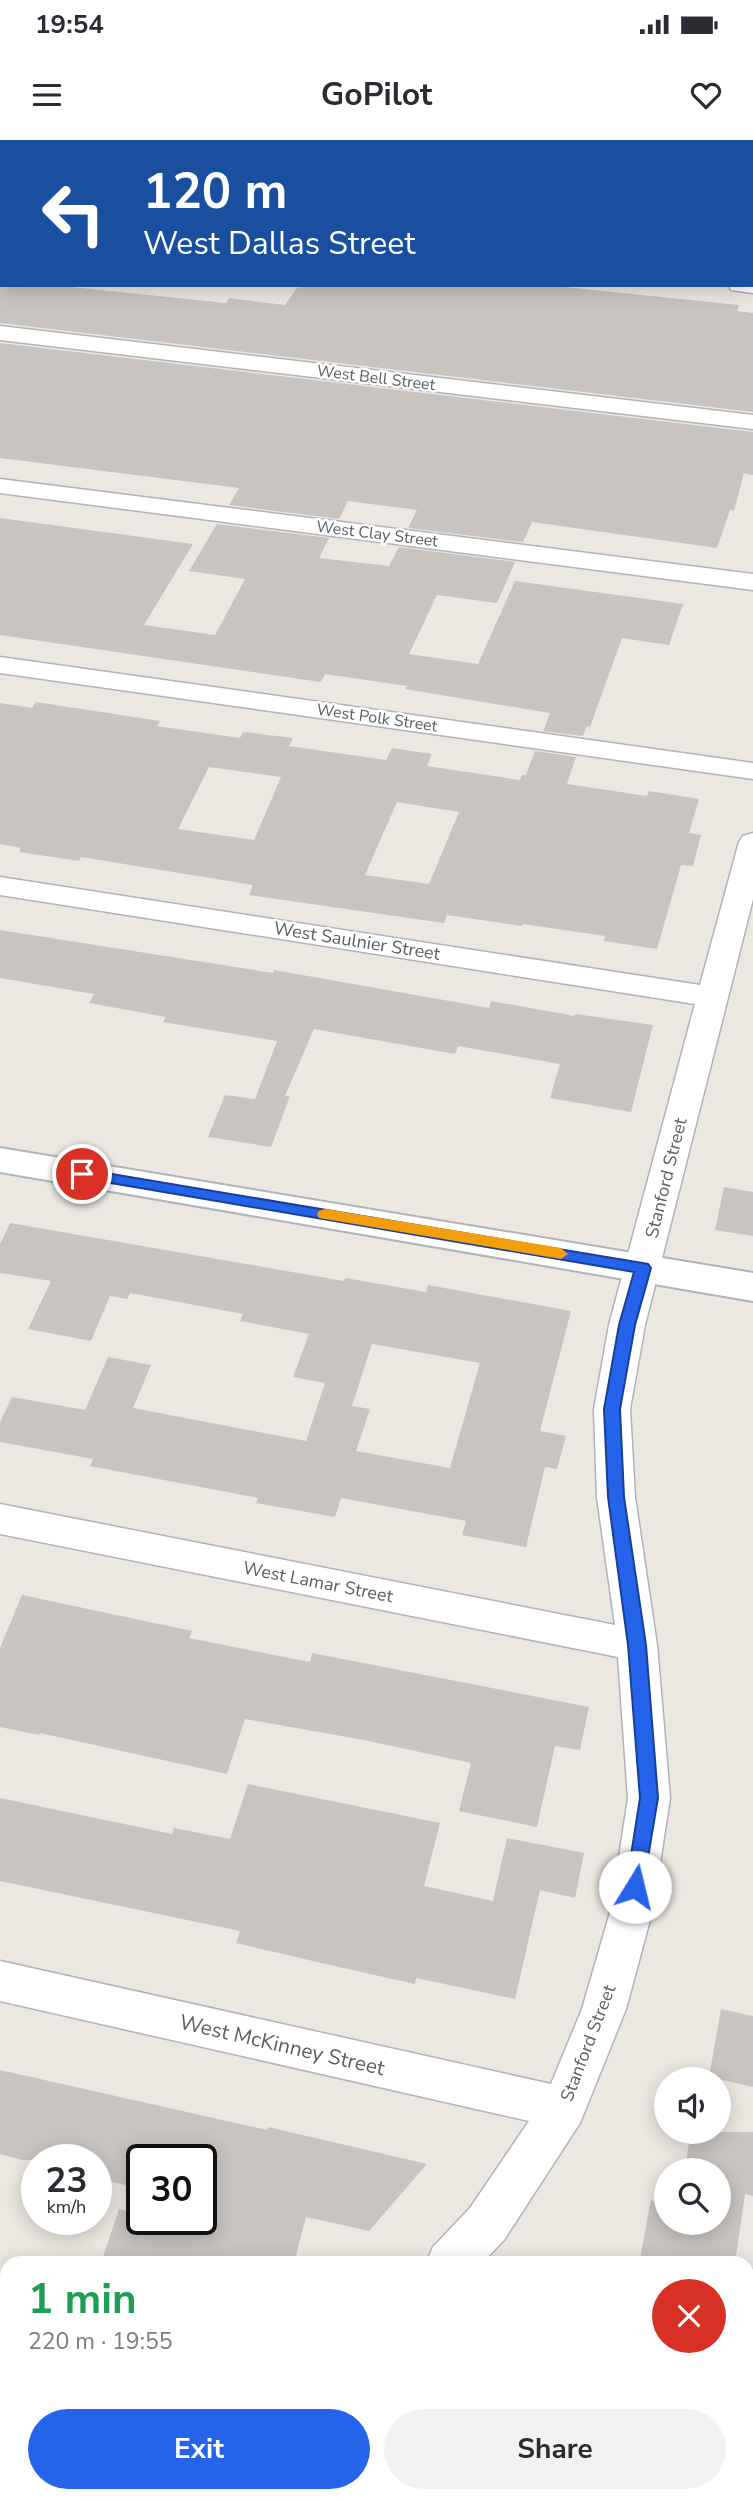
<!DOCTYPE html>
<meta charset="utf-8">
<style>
:root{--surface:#fff;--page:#f2f2f3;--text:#2b2b33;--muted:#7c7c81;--accent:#2563eb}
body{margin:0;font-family:"Nunito Sans",sans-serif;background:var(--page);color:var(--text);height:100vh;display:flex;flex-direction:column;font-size:26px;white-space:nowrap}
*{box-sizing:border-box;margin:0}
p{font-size:23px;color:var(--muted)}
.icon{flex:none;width:38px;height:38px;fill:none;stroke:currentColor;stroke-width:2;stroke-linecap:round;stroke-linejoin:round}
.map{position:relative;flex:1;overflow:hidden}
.panel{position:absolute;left:0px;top:2116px;width:754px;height:247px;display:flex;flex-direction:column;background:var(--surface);border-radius:21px 21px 0 0;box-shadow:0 4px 18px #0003}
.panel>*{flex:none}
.top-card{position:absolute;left:0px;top:0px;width:754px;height:147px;box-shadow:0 4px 18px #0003;background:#1a4fa0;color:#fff;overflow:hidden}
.buttons{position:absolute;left:654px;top:1927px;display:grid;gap:14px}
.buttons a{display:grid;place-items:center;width:77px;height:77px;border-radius:50%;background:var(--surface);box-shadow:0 4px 18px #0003;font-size:35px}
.speed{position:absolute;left:21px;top:2004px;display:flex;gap:14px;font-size:35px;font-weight:700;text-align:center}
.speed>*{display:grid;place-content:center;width:91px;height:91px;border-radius:50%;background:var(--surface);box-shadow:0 4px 18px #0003;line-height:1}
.speed small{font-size:18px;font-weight:400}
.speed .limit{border:4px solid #111;border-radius:10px;background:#fff;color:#111}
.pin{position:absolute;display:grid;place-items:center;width:60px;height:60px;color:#fff;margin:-30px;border:4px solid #fff;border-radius:50%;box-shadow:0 2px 7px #0007}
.me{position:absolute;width:77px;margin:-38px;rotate:9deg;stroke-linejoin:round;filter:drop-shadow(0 0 5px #0008)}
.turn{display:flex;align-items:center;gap:24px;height:147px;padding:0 28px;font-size:32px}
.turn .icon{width:91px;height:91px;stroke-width:2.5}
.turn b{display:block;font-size:49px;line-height:60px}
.round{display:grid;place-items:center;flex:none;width:74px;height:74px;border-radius:37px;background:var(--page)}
.head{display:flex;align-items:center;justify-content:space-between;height:119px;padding:0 28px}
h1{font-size:42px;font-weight:700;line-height:52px;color:#1e9e55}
.action{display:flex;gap:14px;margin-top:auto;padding:14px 28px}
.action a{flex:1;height:80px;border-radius:42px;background:var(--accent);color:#fff;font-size:28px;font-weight:700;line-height:80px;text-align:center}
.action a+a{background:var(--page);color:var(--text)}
.status{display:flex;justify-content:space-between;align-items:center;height:49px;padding:0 35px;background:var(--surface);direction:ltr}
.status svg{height:19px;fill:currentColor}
header{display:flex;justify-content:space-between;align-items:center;height:91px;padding:0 28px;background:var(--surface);font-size:32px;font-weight:700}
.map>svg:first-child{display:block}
.commercial{fill:#feead5}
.building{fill:#cac4c0;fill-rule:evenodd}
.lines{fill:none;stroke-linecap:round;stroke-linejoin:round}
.street-casing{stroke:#afb4b7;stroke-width:3}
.secondary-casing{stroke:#aeb4b7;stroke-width:4}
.street{fill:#fff;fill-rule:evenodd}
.secondary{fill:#fff;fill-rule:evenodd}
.route{fill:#2563eb;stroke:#184099;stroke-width:2}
.slow{fill:#f59e0b}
.labels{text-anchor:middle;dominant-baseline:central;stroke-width:5;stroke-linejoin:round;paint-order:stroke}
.far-street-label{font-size:16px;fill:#5a6062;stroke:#fff}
.street-label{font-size:18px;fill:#5a6062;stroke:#fff}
.near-street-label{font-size:21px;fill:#5a6062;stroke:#fff}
</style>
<div class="status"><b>19:54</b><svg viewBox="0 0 49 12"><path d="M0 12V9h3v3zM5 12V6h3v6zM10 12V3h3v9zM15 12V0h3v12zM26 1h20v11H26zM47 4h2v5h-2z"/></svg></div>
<header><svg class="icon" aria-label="menu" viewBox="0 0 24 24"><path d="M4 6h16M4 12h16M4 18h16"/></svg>GoPilot<svg class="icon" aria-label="heart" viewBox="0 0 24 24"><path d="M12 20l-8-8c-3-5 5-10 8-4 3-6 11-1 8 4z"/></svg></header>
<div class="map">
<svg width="753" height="2362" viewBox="0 0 753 2362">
<rect width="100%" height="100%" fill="#ede7e1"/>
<!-- commercial -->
<path class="commercial" d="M124,0H416L433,2H123Z"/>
<!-- building -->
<g class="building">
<path d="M0,145H52L226,163L229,158L285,165L299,145H545L739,165L737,171L753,173V272L0,183Z"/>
<path d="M0,203L753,292V335L744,333L734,371L730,370L717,408L532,382L523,402L408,388L417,370L348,361L339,379L229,365L239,348L0,318Z"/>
<path d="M0,378L193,404L144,485L215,495L245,439L189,431L217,384L329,398L319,418L389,426L399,407L515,422L497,463L437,455L409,514L478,524L515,441L683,464L669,505L622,498L590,587L587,586L583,596L543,591L550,573L405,549L407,546L325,534L321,542L0,495Z"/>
<path d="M36,562L160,581L157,586L240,598L243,592L293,598L289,606L386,620L392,608L432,614L427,626L520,640L522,635H526L535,611L576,617L567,644L647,656L649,651L699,659L689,693L701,695L693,726L681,725L657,809L604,801L605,796L523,784L522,786L447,775L444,783L249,755L253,745L81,717L79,721L19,712L21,708L0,704V563L32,568ZM209,627L281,637L254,700L178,689ZM397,662L459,672L429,744L365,735Z"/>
<path d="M0,790L273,833L274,830L489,868L491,861L575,876V874L653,885L631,972L550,958L560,924L458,906L455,914L314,889L285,956H290L271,1007L208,997L225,955L255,959L277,901L163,882L166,877L89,863L94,854L0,838Z"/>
<path d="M724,1047L753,1052V1096L715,1090Z"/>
<path d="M10,1083L344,1141L345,1138L426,1152L428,1145L571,1171L540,1291L566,1296L557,1329L545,1327L526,1407L462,1395L466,1381L341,1358L335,1377L256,1363L258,1358L90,1326L93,1319L0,1302V1282L12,1257L85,1270L108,1217L151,1225L133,1268L306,1301L325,1243L293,1237L309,1194L240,1181L243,1174L130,1153L127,1159L110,1156L91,1201L28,1189L51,1141L0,1133V1104ZM372,1204L480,1223L450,1328L356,1311L370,1269L352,1266Z"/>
<path d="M22,1455L192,1491L189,1498L310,1522L312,1513L589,1567L580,1610L555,1606L537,1687L459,1671L471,1623L364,1600L245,1579L227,1634L40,1593L39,1595L0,1587V1508Z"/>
<path d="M248,1644L440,1683L424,1746L493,1761L507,1698L584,1713L575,1758L540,1750L515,1859L416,1838L415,1844L330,1825L236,1803L240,1791L0,1741V1658L172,1694L174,1688L230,1699Z"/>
<path d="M721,1869L753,1876V1947L709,1937Z"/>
<path d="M0,1930L267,1990L268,1987L427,2024L369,2091L306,2077L294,2123H101L119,2069L142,2074V2079H165L201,2087V2020H142V2049L96,2038V2020H22L0,2014Z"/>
<path d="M691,1992H753V2056L745,2054L735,2123H639L651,2060L667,2064V2082H719V2030H684Z"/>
</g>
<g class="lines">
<defs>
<g id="street">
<rect x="0" y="59" width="2" height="12"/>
<path d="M753,141V153L731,150L728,145H752Z"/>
<path d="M0,186L753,275V289L0,200Z"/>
<path d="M0,339L753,434V450L0,353Z"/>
<path d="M0,517L753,623V639L0,533Z"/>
<path d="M753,693V759L645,1185L630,1269L635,1357L657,1505L670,1658L653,1769L626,1869L580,1983L504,2100L482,2123H426L433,2107L470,2068L529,1981L0,1861V1821L551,1944L582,1869L611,1769L628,1658L618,1517L0,1394V1364L615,1485L597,1357L594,1269L609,1185L695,864L0,755V737L700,845L739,702L743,696Z"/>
<path d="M90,2356H150L148,2362H87Z"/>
<path d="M657,2356H730L733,2362H659Z"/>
</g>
<g id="secondary">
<path d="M497,0H535L537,2H498Z"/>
<rect x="752" y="17" width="1" height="14"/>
<path d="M0,1008L753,1133V1161L0,1032Z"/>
</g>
</defs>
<!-- street casing -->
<use href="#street" class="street-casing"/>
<!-- secondary casing -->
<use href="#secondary" class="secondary-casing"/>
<!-- street -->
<use href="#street" class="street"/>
<!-- secondary -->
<use href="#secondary" class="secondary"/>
</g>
<!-- route -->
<path class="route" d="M82,1029L648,1124L651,1128L635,1185L620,1269L624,1357L646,1505L658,1658L642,1753L635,1755L629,1753L626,1747L640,1658L628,1505L608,1357L604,1269L619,1185L634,1132L76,1037L74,1034L76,1030Z"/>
<!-- slow -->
<path class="slow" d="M325,1069L561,1108L568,1114L561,1119L319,1078L317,1074L319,1071Z"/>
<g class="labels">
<!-- far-street labels -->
<g class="far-street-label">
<text transform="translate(376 238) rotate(7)">West Bell Street</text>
<text transform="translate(377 394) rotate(7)">West Clay Street</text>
<text transform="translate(377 578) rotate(8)">West Polk Street</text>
</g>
<!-- street labels -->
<g class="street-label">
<text transform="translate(357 801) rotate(9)">West Saulnier Street</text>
<text transform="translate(666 1038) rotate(-76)">Stanford Street</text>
<text transform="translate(318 1442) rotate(11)">West Lamar Street</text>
<text transform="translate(588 1903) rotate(-69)">Stanford Street</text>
</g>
<!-- near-street labels -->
<g class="near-street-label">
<text transform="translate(282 1905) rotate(13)">West McKinney Street</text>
</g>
</g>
</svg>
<div class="buttons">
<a><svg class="icon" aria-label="sound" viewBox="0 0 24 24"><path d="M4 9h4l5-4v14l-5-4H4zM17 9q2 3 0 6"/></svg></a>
<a><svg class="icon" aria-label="search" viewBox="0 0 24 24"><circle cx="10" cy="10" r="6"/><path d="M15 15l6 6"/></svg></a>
</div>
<div class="speed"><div>23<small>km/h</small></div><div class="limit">30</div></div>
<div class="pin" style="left:82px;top:1034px;background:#d93025"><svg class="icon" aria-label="arrive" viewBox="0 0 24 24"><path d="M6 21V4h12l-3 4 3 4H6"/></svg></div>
<svg class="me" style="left:635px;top:1747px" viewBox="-20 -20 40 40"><circle r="19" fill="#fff"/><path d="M0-13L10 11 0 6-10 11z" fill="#2563eb"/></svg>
<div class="top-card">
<div class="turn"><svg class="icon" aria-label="left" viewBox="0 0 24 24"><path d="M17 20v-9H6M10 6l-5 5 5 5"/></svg><div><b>120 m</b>West Dallas Street</div></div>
</div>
<section class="panel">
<div class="head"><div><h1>1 min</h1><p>220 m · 19:55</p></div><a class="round" style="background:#d93025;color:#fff"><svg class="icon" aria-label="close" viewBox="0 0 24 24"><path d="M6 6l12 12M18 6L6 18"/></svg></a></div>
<div class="action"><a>Exit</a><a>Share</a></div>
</section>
</div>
